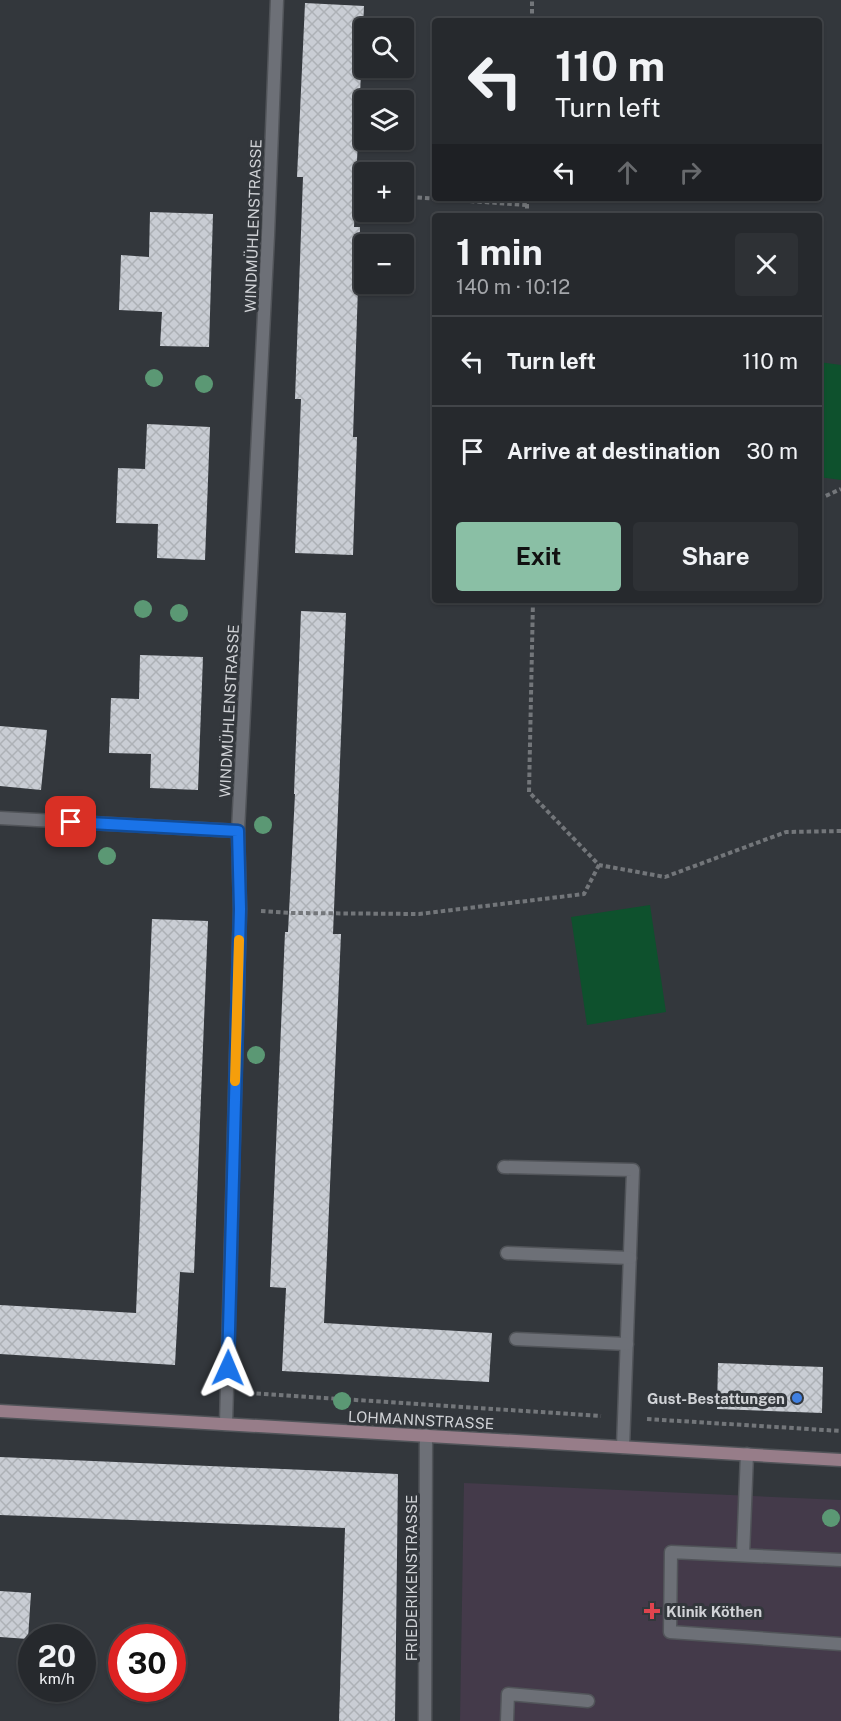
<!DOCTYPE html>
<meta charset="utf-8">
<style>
:root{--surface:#26292d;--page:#2e3135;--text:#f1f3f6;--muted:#a4a6aa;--line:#424549;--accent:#8abfa5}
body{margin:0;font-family:"Public Sans",sans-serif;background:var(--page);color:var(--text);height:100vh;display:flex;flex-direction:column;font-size:22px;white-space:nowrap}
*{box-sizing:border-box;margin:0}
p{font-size:20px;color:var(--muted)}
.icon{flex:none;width:33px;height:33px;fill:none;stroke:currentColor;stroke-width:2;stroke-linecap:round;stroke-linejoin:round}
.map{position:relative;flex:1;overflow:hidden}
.side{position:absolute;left:432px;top:213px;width:390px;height:390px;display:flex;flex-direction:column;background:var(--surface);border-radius:6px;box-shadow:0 2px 4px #0004,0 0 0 2px var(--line)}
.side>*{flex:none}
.top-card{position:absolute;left:432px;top:18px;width:390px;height:183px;border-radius:6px;box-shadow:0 2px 4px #0004,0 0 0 2px var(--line);background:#26292d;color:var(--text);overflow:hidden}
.buttons{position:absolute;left:354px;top:18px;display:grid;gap:12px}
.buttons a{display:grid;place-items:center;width:60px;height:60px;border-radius:6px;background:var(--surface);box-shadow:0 2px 4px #0004,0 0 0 2px var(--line);font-size:30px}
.speed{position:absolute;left:18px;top:1624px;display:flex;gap:12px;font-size:30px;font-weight:700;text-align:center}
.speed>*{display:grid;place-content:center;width:78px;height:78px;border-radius:50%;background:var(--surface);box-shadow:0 2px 4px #0004,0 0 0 2px var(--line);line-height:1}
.speed small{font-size:15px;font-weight:400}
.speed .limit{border:9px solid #d22;background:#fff;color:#111}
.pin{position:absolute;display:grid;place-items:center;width:51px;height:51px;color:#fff;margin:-26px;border-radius:12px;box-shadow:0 3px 9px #0006}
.me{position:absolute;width:66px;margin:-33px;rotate:1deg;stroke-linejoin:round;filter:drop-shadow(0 0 4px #0008)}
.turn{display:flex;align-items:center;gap:21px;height:126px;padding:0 24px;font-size:27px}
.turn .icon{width:78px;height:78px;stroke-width:2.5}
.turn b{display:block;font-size:42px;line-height:51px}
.lanes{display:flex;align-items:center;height:57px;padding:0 24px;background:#0003;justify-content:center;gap:30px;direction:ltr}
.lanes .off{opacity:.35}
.round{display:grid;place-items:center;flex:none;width:63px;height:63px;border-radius:6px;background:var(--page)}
.summary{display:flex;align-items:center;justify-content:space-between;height:102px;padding:0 24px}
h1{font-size:36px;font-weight:700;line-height:45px}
.button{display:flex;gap:12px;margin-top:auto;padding:12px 24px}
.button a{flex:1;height:69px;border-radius:6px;background:var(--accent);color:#111;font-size:24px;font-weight:700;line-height:69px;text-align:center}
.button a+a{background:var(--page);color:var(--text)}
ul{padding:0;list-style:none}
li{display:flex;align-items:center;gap:18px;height:90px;padding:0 24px;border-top:2px solid var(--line)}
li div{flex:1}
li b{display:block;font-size:22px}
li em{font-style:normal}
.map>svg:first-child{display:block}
.medical{fill:#443a4a}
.park{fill:#0e512d}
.building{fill:url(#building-cross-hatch)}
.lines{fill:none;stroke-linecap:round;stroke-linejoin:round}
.lane-casing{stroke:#515459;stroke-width:15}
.street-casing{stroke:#515459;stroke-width:15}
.secondary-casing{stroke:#515459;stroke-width:15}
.path{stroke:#73767a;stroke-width:4;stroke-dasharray:4.5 3;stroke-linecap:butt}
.lane{stroke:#6d7077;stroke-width:12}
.street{stroke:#6d7077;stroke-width:12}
.secondary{stroke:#977d89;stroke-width:12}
.tree{fill:#5b9874}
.route-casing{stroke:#114b97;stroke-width:15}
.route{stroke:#1a73e8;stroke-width:10}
.slow{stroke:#f59e0b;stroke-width:10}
.shop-dot{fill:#3f7fe0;stroke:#33373c;stroke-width:2}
.health-dot{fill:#e0444e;stroke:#33373c;stroke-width:2}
.labels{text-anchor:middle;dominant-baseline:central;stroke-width:6;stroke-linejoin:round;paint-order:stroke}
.street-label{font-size:15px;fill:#d0d2d6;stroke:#33373c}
.poi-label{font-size:15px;font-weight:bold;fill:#d0d2d6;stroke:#33373c;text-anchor:end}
</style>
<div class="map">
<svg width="841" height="1721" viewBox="0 0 841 1721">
<defs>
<pattern id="building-cross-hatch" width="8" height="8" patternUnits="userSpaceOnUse" patternTransform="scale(1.5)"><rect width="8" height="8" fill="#c9cdd4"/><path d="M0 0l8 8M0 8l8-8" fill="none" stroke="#adb1b6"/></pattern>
</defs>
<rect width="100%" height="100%" fill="#33373c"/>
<!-- medical -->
<path class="medical" d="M464,1483L841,1500V1721H460Z"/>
<!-- park -->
<g class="park">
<path d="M819,362L841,365V480L819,477Z"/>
<path d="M650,905L666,1012L587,1025L571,917Z"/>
</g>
<!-- building -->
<g class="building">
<path d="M305,3L364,6L354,227H360L353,437H357L353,555L295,553L301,399H295L303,177H297Z"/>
<path d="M150,212L213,214L209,347L160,346L162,312L119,310L121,255L149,257Z"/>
<path d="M147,424L210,427L205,560L157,558L158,524L116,523L118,468L145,469Z"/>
<path d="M301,611L346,613L333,934H341L324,1323L492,1333L489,1382L282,1371L286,1288L270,1287L285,932H288L295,794H294Z"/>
<path d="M140,655L203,657L198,790L150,788L151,754L109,753L111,698L139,699Z"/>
<path d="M0,726L47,730L41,790L0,786Z"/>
<path d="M152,919L208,921L194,1273L180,1272L175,1365L0,1354V1305L136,1313Z"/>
<path d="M718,1363L823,1367L822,1413L717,1409Z"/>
<path d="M0,1457L398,1474L395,1721H339L345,1528L0,1515Z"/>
<path d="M0,1591L31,1593L28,1639L0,1637Z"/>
</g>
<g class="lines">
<defs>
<g id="lane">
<path d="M504,1167L633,1170L623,1447"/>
<path d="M507,1253L630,1258"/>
<path d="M516,1339L627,1344"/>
<path d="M743,1555L747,1454"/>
<path d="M841,1560L671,1552L670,1632L841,1644"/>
<path d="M507,1721L508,1694L588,1701"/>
</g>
<g id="street">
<path d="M0,818L238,831"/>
<path d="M226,1424L240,909L238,831L268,235L277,0"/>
<path d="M425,1721L426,1435"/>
</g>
<path id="secondary" d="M0,1411L841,1460"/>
</defs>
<!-- lane casing -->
<use href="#lane" class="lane-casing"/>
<!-- street casing -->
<use href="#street" class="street-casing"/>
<!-- secondary casing -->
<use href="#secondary" class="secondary-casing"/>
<!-- path -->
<g class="path">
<path d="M532,21V0"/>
<path d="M410,197L527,205"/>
<path d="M527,216V198"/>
<path d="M432,427L435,426"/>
<path d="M819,499L841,489"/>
<path d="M533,600L529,792L599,865L665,877L786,832L841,831"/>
<path d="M261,911L293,913L419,914L584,894L599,865"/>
<path d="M249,1393L601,1416"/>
<path d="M647,1419L841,1431"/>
</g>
<!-- lane -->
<use href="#lane" class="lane"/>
<!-- street -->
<use href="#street" class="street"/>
<!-- secondary -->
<use href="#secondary" class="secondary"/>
</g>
<!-- trees -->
<g class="tree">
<circle cx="154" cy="378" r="9"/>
<circle cx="204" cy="384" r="9"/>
<circle cx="143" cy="609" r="9"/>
<circle cx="179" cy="613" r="9"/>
<circle cx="263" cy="825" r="9"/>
<circle cx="107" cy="856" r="9"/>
<circle cx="256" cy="1055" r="9"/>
<circle cx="342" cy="1401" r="9"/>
<circle cx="831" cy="1518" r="9"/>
</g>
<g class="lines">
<defs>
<path id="route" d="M71,822L238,831L240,909L228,1368"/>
</defs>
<!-- route casing -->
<use href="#route" class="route-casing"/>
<!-- route -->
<use href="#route" class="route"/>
<!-- slow -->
<path class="slow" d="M235,1081L239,940"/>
</g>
<!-- markers -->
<circle class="shop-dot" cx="797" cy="1398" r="6"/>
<path class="health-dot" d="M649 1602h6v6h6v6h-6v6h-6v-6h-6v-6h6z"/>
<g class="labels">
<!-- street labels -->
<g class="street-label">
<text transform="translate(253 226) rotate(-88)">WINDMÜHLENSTRASSE</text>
<text transform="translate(229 711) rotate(-87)">WINDMÜHLENSTRASSE</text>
<text transform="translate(421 1420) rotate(3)">LOHMANNSTRASSE</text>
<text transform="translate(411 1578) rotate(-90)">FRIEDERIKENSTRASSE</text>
</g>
<!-- poi labels -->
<g class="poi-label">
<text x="785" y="1398">Gust-Bestattungen</text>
<text x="666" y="1611" text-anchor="start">Klinik Köthen</text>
</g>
</g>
</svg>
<div class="buttons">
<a><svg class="icon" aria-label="search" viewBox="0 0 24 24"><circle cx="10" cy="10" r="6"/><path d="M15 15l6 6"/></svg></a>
<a><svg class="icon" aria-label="layers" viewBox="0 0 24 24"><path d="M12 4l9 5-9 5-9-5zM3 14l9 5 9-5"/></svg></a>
<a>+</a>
<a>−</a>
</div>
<div class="speed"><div>20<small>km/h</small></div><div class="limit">30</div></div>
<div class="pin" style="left:71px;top:822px;background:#d93025"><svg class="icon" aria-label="arrive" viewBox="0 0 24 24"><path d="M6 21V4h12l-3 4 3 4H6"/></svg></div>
<svg class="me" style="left:228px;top:1368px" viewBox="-20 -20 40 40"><path d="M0-17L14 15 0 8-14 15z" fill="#1a73e8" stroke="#fff" stroke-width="4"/></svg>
<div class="top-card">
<div class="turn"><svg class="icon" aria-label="left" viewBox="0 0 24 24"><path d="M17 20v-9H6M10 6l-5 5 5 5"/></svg><div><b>110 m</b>Turn left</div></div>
<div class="lanes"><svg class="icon" aria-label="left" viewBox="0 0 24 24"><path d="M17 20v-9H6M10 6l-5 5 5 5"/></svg><svg class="icon off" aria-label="ahead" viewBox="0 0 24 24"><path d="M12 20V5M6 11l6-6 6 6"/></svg><svg class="icon off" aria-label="right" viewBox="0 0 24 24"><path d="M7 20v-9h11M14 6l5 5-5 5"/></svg></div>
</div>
<section class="side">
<div class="summary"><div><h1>1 min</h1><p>140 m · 10:12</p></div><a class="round"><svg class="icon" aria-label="close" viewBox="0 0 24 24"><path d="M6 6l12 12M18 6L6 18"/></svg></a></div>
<ul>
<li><svg class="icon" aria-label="left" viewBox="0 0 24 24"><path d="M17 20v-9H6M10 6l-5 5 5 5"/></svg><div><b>Turn left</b></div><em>110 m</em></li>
<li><svg class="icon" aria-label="arrive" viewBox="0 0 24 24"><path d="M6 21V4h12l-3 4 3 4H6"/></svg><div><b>Arrive at destination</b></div><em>30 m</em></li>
</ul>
<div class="button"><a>Exit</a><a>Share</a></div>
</section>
</div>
